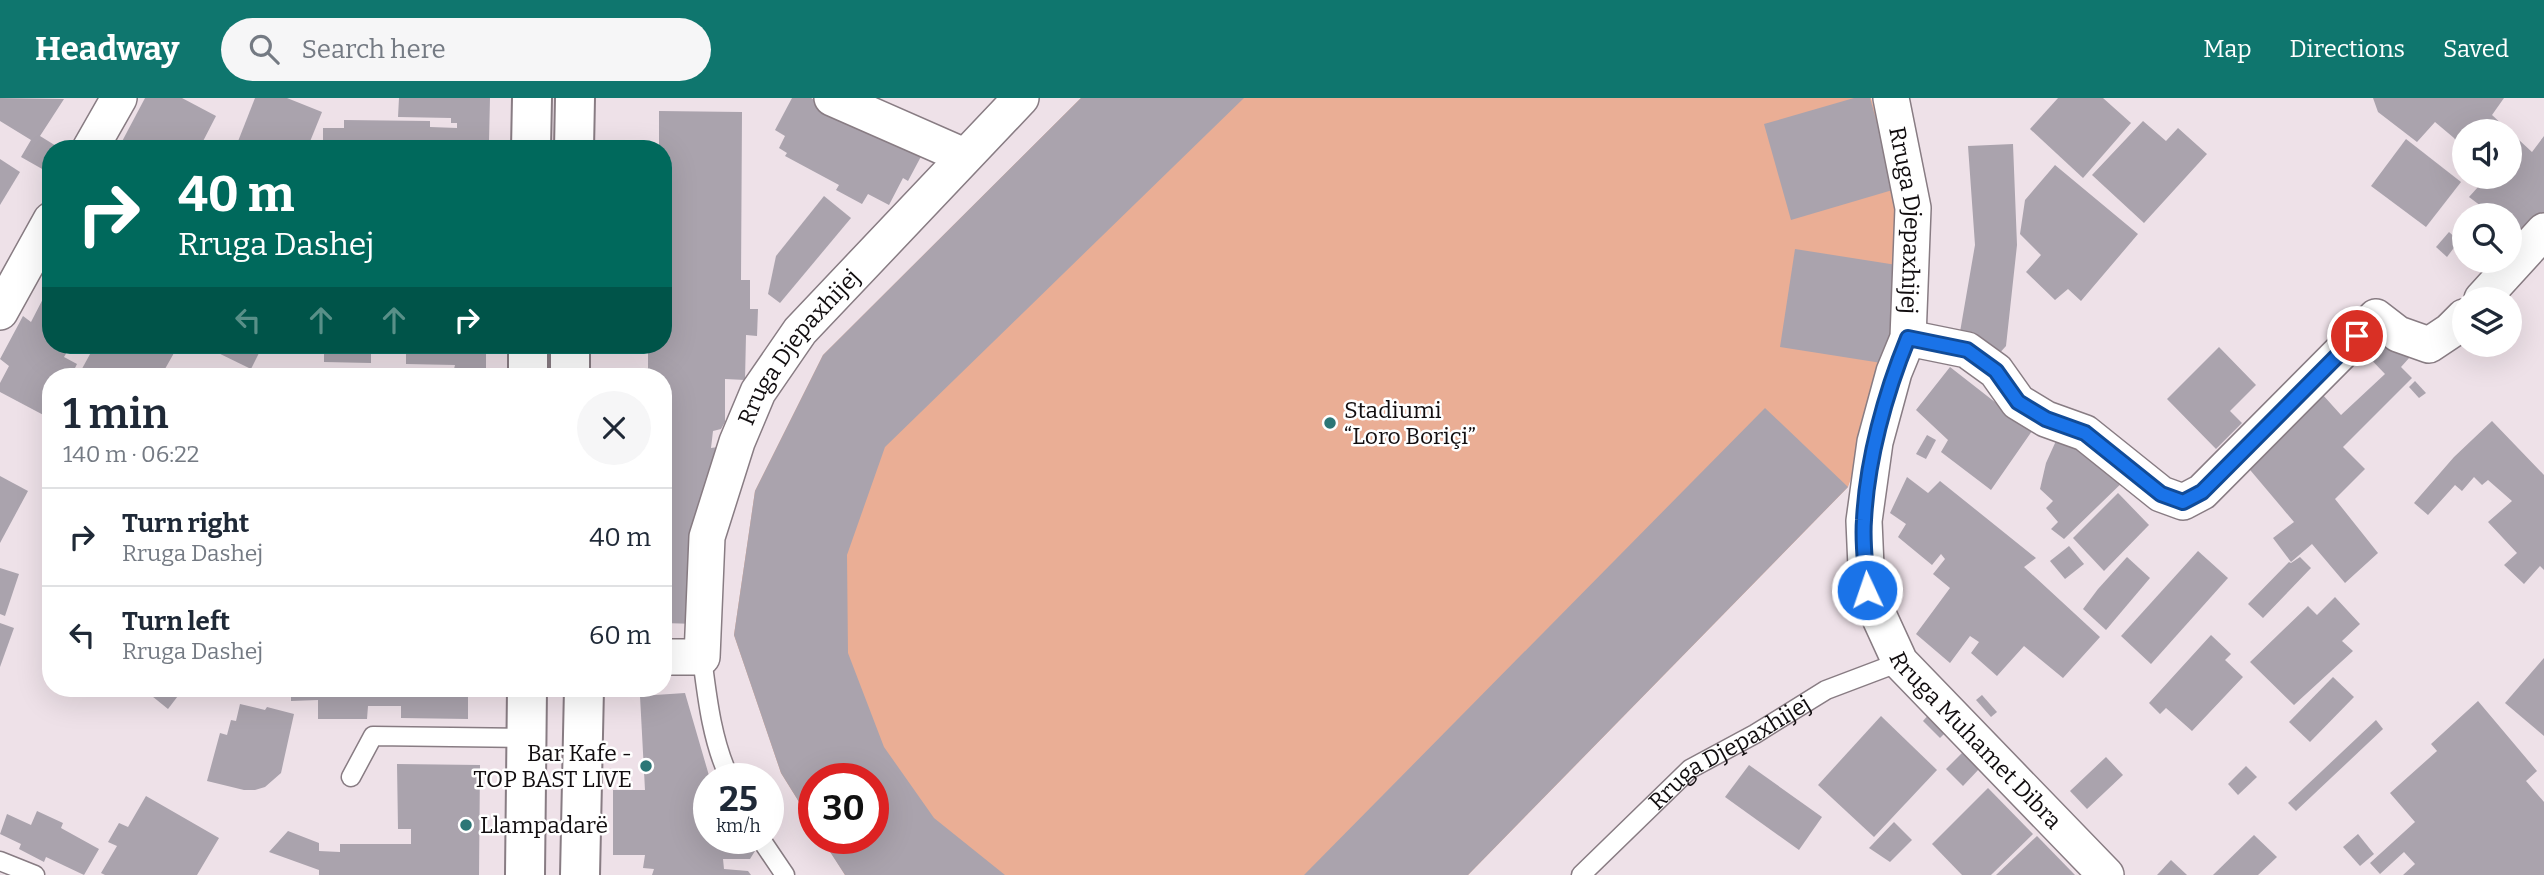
<!DOCTYPE html>
<meta charset="utf-8">
<style>
:root{--surface:#fff;--page:#f6f6f7;--text:#1f2937;--muted:#747a83;--line:#e0e1e3;--accent:#0f766e}
body{margin:0;font-family:Bitter,serif;background:var(--page);color:var(--text);height:100vh;display:flex;flex-direction:column;font-size:26px;white-space:nowrap}
*{box-sizing:border-box;margin:0}
p{font-size:23px;color:var(--muted)}
.icon{flex:none;width:38px;height:38px;fill:none;stroke:currentColor;stroke-width:2;stroke-linecap:round;stroke-linejoin:round}
.map{position:relative;flex:1;overflow:hidden}
.panel{position:absolute;left:42px;top:270px;width:630px;height:329px;display:flex;flex-direction:column;background:var(--surface);border-radius:28px;box-shadow:0 7px 28px #0002}
.panel>*{flex:none}
.hud{position:absolute;left:42px;top:42px;width:630px;height:214px;border-radius:28px;box-shadow:0 7px 28px #0002;background:#00695c;color:#fff;overflow:hidden}
.controls{position:absolute;left:2452px;top:21px;display:grid;gap:14px}
.controls a{display:grid;place-items:center;width:70px;height:70px;border-radius:50%;background:var(--surface);box-shadow:0 7px 28px #0002;font-size:35px}
.speed{position:absolute;left:693px;top:665px;display:flex;gap:14px;font-size:35px;font-weight:700;text-align:center}
.speed>*{display:grid;place-content:center;width:91px;height:91px;border-radius:50%;background:var(--surface);box-shadow:0 7px 28px #0002;line-height:1}
.speed small{font-size:18px;font-weight:400}
.speed .limit{border:10px solid #d22;background:#fff;color:#111}
.pin{position:absolute;display:grid;place-items:center;width:60px;height:60px;color:#fff;margin:-30px;border:4px solid #fff;border-radius:50%;box-shadow:0 2px 7px #0007}
.me{position:absolute;width:77px;margin:-38px;rotate:357deg;stroke-linejoin:round;filter:drop-shadow(0 0 5px #0008)}
.turn{display:flex;align-items:center;gap:24px;height:147px;padding:0 21px;font-size:32px}
.turn .icon{width:91px;height:91px;stroke-width:2.5}
.turn b{display:block;font-size:49px;line-height:60px}
.lanes{display:flex;align-items:center;height:66px;padding:0 21px;background:#0003;justify-content:center;gap:35px;direction:ltr}
.lanes .off{opacity:.35}
.round{display:grid;place-items:center;flex:none;width:74px;height:74px;border-radius:37px;background:var(--page)}
.headline{display:flex;align-items:center;justify-content:space-between;height:119px;padding:0 21px}
h1{font-size:42px;font-weight:600;line-height:52px}
ul{padding:0;list-style:none}
li{display:flex;align-items:center;gap:21px;height:98px;padding:0 21px;border-top:2px solid var(--line)}
li div{flex:1}
li b{display:block;font-size:26px}
li em{font-style:normal}
header{display:flex;align-items:center;gap:42px;box-sizing:border-box;height:98px;padding:0 35px;background:var(--accent);color:#fff}
header strong{font-size:33px}
nav{display:flex;gap:38px;margin-inline-start:auto;font-size:24px}
.search{width:490px;height:63px;background:var(--page);display:flex;align-items:center;gap:18px;box-sizing:border-box;padding:0 24px;border-radius:38px;color:var(--muted);font-size:26px}
.map>svg:first-child{display:block}
.green{fill:#eaae95}
.building{fill:#aaa3ad}
.lines{fill:none;stroke-linecap:round;stroke-linejoin:round}
.lane-casing{stroke:#887c83;stroke-width:21}
.street-casing{stroke:#887c83;stroke-width:38}
.secondary-casing{stroke:#887c83;stroke-width:42}
.lane{stroke:#fff;stroke-width:18}
.street{stroke:#fff;stroke-width:35}
.secondary{stroke:#fff;stroke-width:38}
.route-casing{stroke:#114b97;stroke-width:18}
.route{stroke:#1a73e8;stroke-width:12}
.poi-dot{fill:#2c7676;stroke:#fff;stroke-width:2.5}
.labels{text-anchor:middle;dominant-baseline:central;stroke-width:5;stroke-linejoin:round;paint-order:stroke}
.street-label{font-size:23px;fill:#110d0f;stroke:#fff}
.poi-label{font-size:23px;fill:#110d0f;stroke:#fff;text-anchor:start}
</style>
<header>
<strong>Headway</strong>
<div class="search"><svg class="icon" aria-label="search" viewBox="0 0 24 24"><circle cx="10" cy="10" r="6"/><path d="M15 15l6 6"/></svg>Search here</div>
<nav><a>Map</a><a>Directions</a><a>Saved</a></nav>
</header>
<div class="map">
<svg width="2544" height="777" viewBox="0 0 2544 777">
<rect width="100%" height="100%" fill="#eee1e8"/>
<!-- green -->
<path class="green" d="M1081,0H1871L1905,120L1895,262L1848,389L1468,777H845L822,740H873V681H814V728L781,675L734,537L755,393L823,257Z"/>
<!-- building -->
<g class="building">
<path d="M0,0L64,1L40,38L61,51H51V76L21,59L31,42L0,23Z"/>
<path d="M145,0H182L216,18L199,51H118Z"/>
<path d="M255,0H287L322,14L307,51H235Z"/>
<path d="M399,0H490L489,43L473,42L472,51H323V30H344V22L430,23V29L457,30V25H451V20L398,19Z"/>
<path d="M792,0H811L891,42L925,51L908,83L903,80L889,107L868,96L862,106L836,92L839,87L785,58L787,55L779,50L785,38L775,32Z"/>
<path d="M1081,0H1244L885,349L847,457L848,555L884,649L934,720L1005,777H845L821,740H873V681H814V728L781,675L734,537L755,393L823,257Z"/>
<path d="M1854,0H1870L1896,91L1791,122L1764,26Z"/>
<path d="M2058,0H2103L2131,25L2083,80L2030,31Z"/>
<path d="M2373,0H2504L2492,17L2532,54L2544,38V117L2523,140L2510,130V117H2493L2469,99L2487,79H2510V33H2464V54L2454,40L2435,24L2417,44L2378,14Z"/>
<path d="M659,13L742,14L741,182H750V211H758L757,238L746,237L745,282L725,281V324L721,331L713,333L711,350L718,349L715,381H707V423L697,526L663,525V278H648V247H663V51H659Z"/>
<path d="M2143,23L2166,43L2178,30L2207,56L2144,125L2092,77Z"/>
<path d="M2406,41L2461,84L2426,129L2371,88Z"/>
<path d="M2013,46L2017,147L2006,248L1996,259L1960,234L1975,147L1968,48Z"/>
<path d="M0,61L20,74L0,107Z"/>
<path d="M2055,67L2138,136L2081,203L2068,191L2055,202L2026,174L2041,157L2020,136L2025,102Z"/>
<path d="M824,98L851,120L780,205L768,196L776,158Z"/>
<path d="M2449,134L2459,143L2447,159L2436,149Z"/>
<path d="M1795,151L1903,168L1888,266L1780,249Z"/>
<path d="M48,191L51,192V247H71L64,259L77,266L71,278H51V321L0,294V285L9,268L0,261L23,218L31,224Z"/>
<path d="M2372,242L2410,259L2401,269L2412,280L2343,349L2365,371L2335,401L2378,455L2345,485L2312,446L2291,464L2273,440L2294,424L2240,360L2313,286L2341,317L2385,276L2361,251Z"/>
<path d="M95,247H158L174,255L161,278L155,276L154,278H78Z"/>
<path d="M210,247H263L251,271L208,250Z"/>
<path d="M324,247H486V272L454,271L455,267L406,266V252H371V265L324,264Z"/>
<path d="M2219,249L2256,287L2230,313L2242,325L2216,351L2167,301Z"/>
<path d="M1950,269L2032,333L1991,392L1941,354L1948,342L1916,312Z"/>
<path d="M2415,283L2426,295L2419,300L2409,289Z"/>
<path d="M1765,310L1848,389L1468,777H1304Z"/>
<path d="M2492,323L2544,377V472L2540,468L2524,486L2504,467L2517,455L2488,424L2512,403L2488,382L2482,387L2474,379L2462,393L2455,387L2428,417L2414,405L2454,359Z"/>
<path d="M2060,334L2131,376L2064,441L2051,431L2058,424L2046,410L2053,403L2040,391L2046,365Z"/>
<path d="M1927,337L1936,342L1926,361L1916,356Z"/>
<path d="M0,378L28,393L0,445Z"/>
<path d="M1907,379L1928,395L1940,383L2036,460L2024,469L2100,539L2063,580L2024,548L1997,578L1971,555L1979,544L1970,538L1950,565L1916,536L1950,490L1933,476L1945,461L1941,456L1932,467L1898,439L1906,426L1890,415Z"/>
<path d="M2118,395L2149,427L2104,473L2073,440Z"/>
<path d="M2069,448L2084,466L2065,481L2050,463Z"/>
<path d="M2198,453L2228,480L2151,566L2121,538Z"/>
<path d="M2127,459L2150,480L2106,532L2083,511L2098,491Z"/>
<path d="M2300,459L2311,470L2263,520L2248,506L2289,464L2291,465Z"/>
<path d="M0,470L19,476L5,518L0,516Z"/>
<path d="M2335,499L2360,526L2342,543L2353,553L2294,607L2250,564L2308,508L2317,517Z"/>
<path d="M0,525L14,530L0,569Z"/>
<path d="M2211,537L2231,556L2225,562L2243,579L2192,633L2166,610L2160,616L2149,605Z"/>
<path d="M2544,560V638L2505,605Z"/>
<path d="M2333,579L2354,599L2310,644L2289,624Z"/>
<path d="M142,590H184L168,611Z"/>
<path d="M291,590H468V621L401,620V608H368L367,621H318V602L291,603Z"/>
<path d="M685,595L710,681L709,740H747L755,753L750,761H723L724,771L748,773L751,777H652L654,771L643,770L645,757H613V692H645L640,598Z"/>
<path d="M1982,597L1997,614L1991,619L1976,602Z"/>
<path d="M2478,603L2537,673L2526,683L2544,704V777H2403L2415,766L2404,754L2380,776L2370,765L2415,724L2390,695L2437,653L2431,646Z"/>
<path d="M240,606L265,612L267,609L294,616L281,675L265,689L255,692H244L207,683L220,635L227,637L231,622L236,623Z"/>
<path d="M1931,614L1949,631L1940,640L1923,623Z"/>
<path d="M1881,618L1937,672L1874,739L1818,687Z"/>
<path d="M2376,622L2383,631L2296,713L2288,705Z"/>
<path d="M1963,654L1979,671L1963,688L1946,671Z"/>
<path d="M2106,659L2123,677L2087,711L2070,693Z"/>
<path d="M397,666L480,667L479,777H319V772L269,754L288,733L319,745V753L340,754V746H411V731H398Z"/>
<path d="M1749,667L1822,719L1799,752L1725,699Z"/>
<path d="M2246,668L2257,679L2238,697L2228,686Z"/>
<path d="M1988,690L2033,736L1991,777H1962L1932,746Z"/>
<path d="M146,698L219,740L197,777H105L101,775L117,748L108,744L119,725L128,729Z"/>
<path d="M37,713L63,725L61,730L99,751L84,777L46,759L44,764L19,751L21,746L0,736L7,716L31,727Z"/>
<path d="M1894,724L1912,742L1890,764L1869,750Z"/>
<path d="M2358,736L2374,756L2360,768L2343,749Z"/>
<path d="M2254,737L2277,759L2258,777H2213Z"/>
<path d="M2037,738L2075,777H1996Z"/>
<path d="M2171,762L2187,777H2157Z"/>
</g>
<g class="lines">
<defs>
<g id="lane">
<path d="M702,559C707,599 712,644 730,681"/>
<path d="M351,679L373,638L527,640"/>
<path d="M760,740L785,777"/>
<path d="M0,763L35,777"/>
<path id="s1" d="M1581,777L1690,671L1755,636L1826,592L1900,564"/>
</g>
<g id="street">
<path d="M832,0L964,58"/>
<path id="s2" d="M1891,0L1913,110L1908,240L1894,274L1875,344L1864,423L1867,492L1900,564L2106,777"/>
<path d="M90,51L119,0"/>
<path d="M2482,201L2544,133"/>
<path d="M0,214L51,122"/>
<path d="M1908,240L1967,252L1996,273L2018,304L2046,321L2085,335L2161,396L2183,404L2202,394L2376,219L2398,236L2429,247L2450,233L2464,219"/>
<path id="s3" d="M663,559H702L707,439L737,344L758,294L800,233L1021,0"/>
</g>
<g id="secondary">
<path d="M531,51L532,0"/>
<path d="M574,51L575,0"/>
<path d="M528,278V247"/>
<path d="M570,278V247"/>
<path d="M525,777L527,590"/>
<path d="M580,777L584,590"/>
</g>
</defs>
<!-- lane casing -->
<use href="#lane" class="lane-casing"/>
<!-- street casing -->
<use href="#street" class="street-casing"/>
<!-- secondary casing -->
<use href="#secondary" class="secondary-casing"/>
<!-- lane -->
<use href="#lane" class="lane"/>
<!-- street -->
<use href="#street" class="street"/>
<!-- secondary -->
<use href="#secondary" class="secondary"/>
</g>
<g class="lines">
<defs>
<path id="route" d="M1867,492C1866,469 1862,445 1864,422C1867,362 1885,296 1908,240L1967,252L1996,273L2018,304L2046,321L2085,335L2161,396L2183,404L2202,394L2357,238"/>
</defs>
<!-- route casing -->
<use href="#route" class="route-casing"/>
<!-- route -->
<use href="#route" class="route"/>
</g>
<!-- markers -->
<g class="poi-dot">
<circle cx="1330" cy="325" r="7"/>
<circle cx="646" cy="668" r="7"/>
<circle cx="466" cy="727" r="7"/>
</g>
<g class="labels">
<!-- street labels -->
<g class="street-label">
<text stroke="none"><textPath href="#s2" startOffset="124">Rruga Djepaxhijej</textPath></text>
<text stroke="none"><textPath href="#s3" startOffset="373">Rruga Djepaxhijej</textPath></text>
<text stroke="none"><textPath href="#s2" startOffset="688">Rruga Muhamet Dibra</textPath></text>
<text stroke="none"><textPath href="#s1" startOffset="194">Rruga Djepaxhijej</textPath></text>
</g>
<!-- poi labels -->
<g class="poi-label">
<text x="1344" y="312">Stadiumi<tspan x="1344" dy="26">“Loro Boriçi”</tspan></text>
<text x="632" y="655" text-anchor="end">Bar Kafe -<tspan x="632" dy="26">TOP BAST LIVE</tspan></text>
<text x="480" y="727">Llampadarë</text>
</g>
</g>
</svg>
<div class="controls">
<a><svg class="icon" aria-label="sound" viewBox="0 0 24 24"><path d="M4 9h4l5-4v14l-5-4H4zM17 9q2 3 0 6"/></svg></a>
<a><svg class="icon" aria-label="search" viewBox="0 0 24 24"><circle cx="10" cy="10" r="6"/><path d="M15 15l6 6"/></svg></a>
<a><svg class="icon" aria-label="layers" viewBox="0 0 24 24"><path d="M12 4l9 5-9 5-9-5zM3 14l9 5 9-5"/></svg></a>
</div>
<div class="speed"><div>25<small>km/h</small></div><div class="limit">30</div></div>
<div class="pin" style="left:2357px;top:238px;background:#d93025"><svg class="icon" aria-label="arrive" viewBox="0 0 24 24"><path d="M6 21V4h12l-3 4 3 4H6"/></svg></div>
<svg class="me" style="left:1867px;top:492px" viewBox="-20 -20 40 40"><circle r="17" fill="#1a73e8" stroke="#fff" stroke-width="3"/><path d="M0-11L8 9 0 5-8 9z" fill="#fff"/></svg>
<div class="hud">
<div class="turn"><svg class="icon" aria-label="right" viewBox="0 0 24 24"><path d="M7 20v-9h11M14 6l5 5-5 5"/></svg><div><b>40 m</b>Rruga Dashej</div></div>
<div class="lanes"><svg class="icon off" aria-label="left" viewBox="0 0 24 24"><path d="M17 20v-9H6M10 6l-5 5 5 5"/></svg><svg class="icon off" aria-label="ahead" viewBox="0 0 24 24"><path d="M12 20V5M6 11l6-6 6 6"/></svg><svg class="icon off" aria-label="ahead" viewBox="0 0 24 24"><path d="M12 20V5M6 11l6-6 6 6"/></svg><svg class="icon" aria-label="right" viewBox="0 0 24 24"><path d="M7 20v-9h11M14 6l5 5-5 5"/></svg></div>
</div>
<section class="panel">
<div class="headline"><div><h1>1 min</h1><p>140 m · 06:22</p></div><a class="round"><svg class="icon" aria-label="close" viewBox="0 0 24 24"><path d="M6 6l12 12M18 6L6 18"/></svg></a></div>
<ul>
<li><svg class="icon" aria-label="right" viewBox="0 0 24 24"><path d="M7 20v-9h11M14 6l5 5-5 5"/></svg><div><b>Turn right</b><p>Rruga Dashej</p></div><em>40 m</em></li>
<li><svg class="icon" aria-label="left" viewBox="0 0 24 24"><path d="M17 20v-9H6M10 6l-5 5 5 5"/></svg><div><b>Turn left</b><p>Rruga Dashej</p></div><em>60 m</em></li>
</ul>
</section>
</div>
